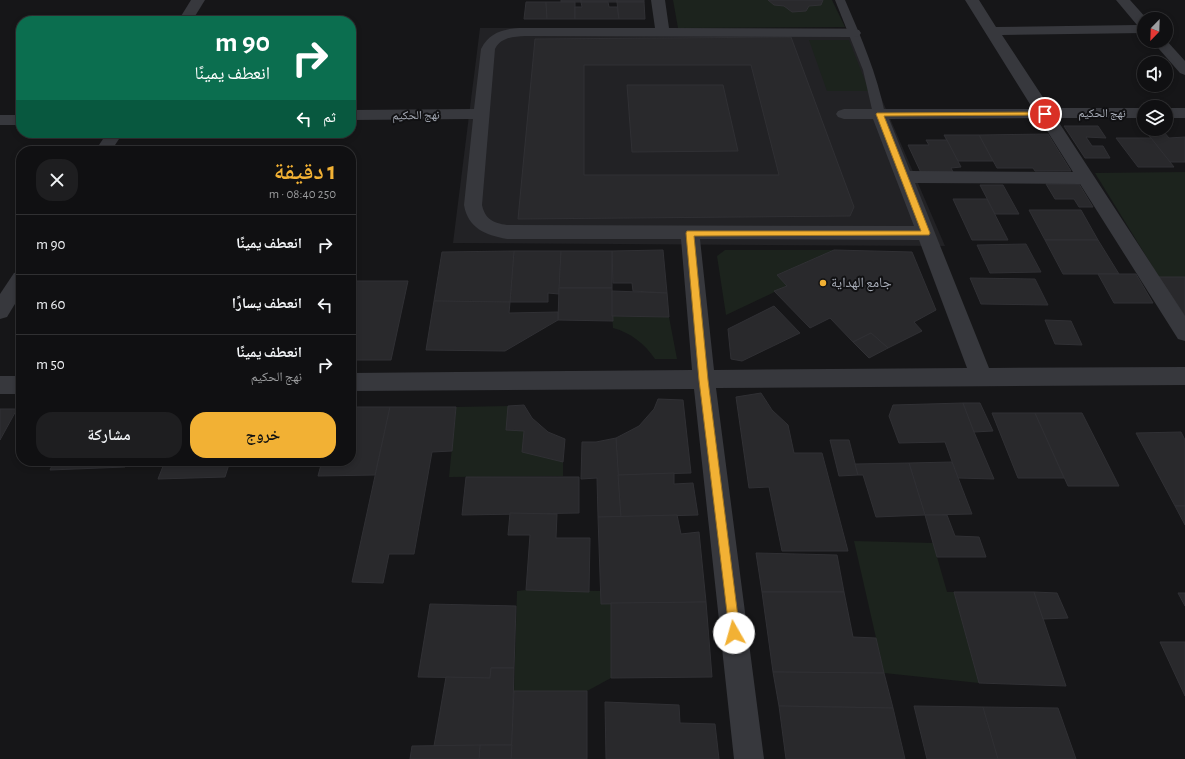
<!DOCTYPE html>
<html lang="ar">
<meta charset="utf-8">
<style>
:root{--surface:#101012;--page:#1e1e20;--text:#f1f3f6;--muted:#9c9d9f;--line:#303032;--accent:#f2b134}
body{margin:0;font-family:"Alegreya Sans","Noto Naskh Arabic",sans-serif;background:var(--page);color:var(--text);direction:rtl;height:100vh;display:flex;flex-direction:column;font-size:15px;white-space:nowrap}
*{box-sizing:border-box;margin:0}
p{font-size:13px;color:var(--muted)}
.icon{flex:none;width:22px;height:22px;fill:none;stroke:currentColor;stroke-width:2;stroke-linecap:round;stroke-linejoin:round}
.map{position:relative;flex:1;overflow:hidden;direction:ltr}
.details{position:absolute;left:16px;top:146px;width:340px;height:320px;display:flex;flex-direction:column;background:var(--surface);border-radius:16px;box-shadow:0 2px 6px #0003,0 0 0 1px var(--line);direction:rtl}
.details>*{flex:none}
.guide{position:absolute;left:16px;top:16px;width:340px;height:122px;border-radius:16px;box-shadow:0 2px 6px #0003,0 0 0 1px var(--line);direction:rtl;background:#0b6e4f;color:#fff;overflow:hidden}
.needle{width:26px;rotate:203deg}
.tools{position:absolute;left:1137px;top:12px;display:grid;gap:8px}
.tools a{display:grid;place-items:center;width:36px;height:36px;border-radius:50%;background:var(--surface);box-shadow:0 2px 6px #0003,0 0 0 1px var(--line);font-size:20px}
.pin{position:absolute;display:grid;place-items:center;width:34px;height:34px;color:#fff;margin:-17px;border:2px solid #fff;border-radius:50%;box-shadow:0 1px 4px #0007}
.me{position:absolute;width:44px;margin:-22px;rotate:353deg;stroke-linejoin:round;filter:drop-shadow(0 0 3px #0008)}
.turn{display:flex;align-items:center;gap:14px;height:84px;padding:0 20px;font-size:18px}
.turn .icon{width:52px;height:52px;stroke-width:2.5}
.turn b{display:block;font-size:28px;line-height:34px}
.then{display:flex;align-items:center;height:38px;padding:0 20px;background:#0003;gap:8px;font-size:15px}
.round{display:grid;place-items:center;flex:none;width:42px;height:42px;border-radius:16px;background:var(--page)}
.head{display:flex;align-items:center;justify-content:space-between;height:68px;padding:0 20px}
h1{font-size:24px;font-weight:600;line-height:30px;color:var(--accent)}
.cta{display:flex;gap:8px;margin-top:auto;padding:8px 20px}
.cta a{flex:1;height:46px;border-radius:16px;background:var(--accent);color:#111;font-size:16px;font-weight:600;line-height:46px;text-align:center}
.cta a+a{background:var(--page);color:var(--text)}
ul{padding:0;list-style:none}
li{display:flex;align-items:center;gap:12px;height:60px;padding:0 20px;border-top:1px solid var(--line)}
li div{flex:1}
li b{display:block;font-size:15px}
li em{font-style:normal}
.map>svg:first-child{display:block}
.built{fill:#222225}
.green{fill:#1c231d}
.building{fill:#29292c;stroke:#303034;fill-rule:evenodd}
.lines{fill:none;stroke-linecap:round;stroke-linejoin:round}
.service{fill:#37383d;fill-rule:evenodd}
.minor{fill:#37383d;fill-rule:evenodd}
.route{fill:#f2b134;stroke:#9d7322}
.poi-dot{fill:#f2b134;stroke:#111113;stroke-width:1.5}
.labels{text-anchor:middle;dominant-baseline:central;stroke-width:4;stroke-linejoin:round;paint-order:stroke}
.far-street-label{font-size:12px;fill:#a8adb8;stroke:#111113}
.poi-label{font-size:14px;fill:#a8adb8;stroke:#111113;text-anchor:start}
</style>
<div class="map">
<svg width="1185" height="759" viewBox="0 0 1185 759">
<rect width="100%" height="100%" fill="#161618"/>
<!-- built -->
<path class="built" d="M480,28H851L945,246L453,243Z"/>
<!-- green -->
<g class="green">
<path d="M673,0H832L845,27L678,28Z"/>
<path d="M809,40H849L869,91H827Z"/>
<path d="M1185,172V277H1159L1095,173Z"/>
<path d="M725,250H834L778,275L787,286L726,315L717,256Z"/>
<path d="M612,316L669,317L677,359H655C644,343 631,333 613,328Z"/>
<path d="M508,406L524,431L523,452L563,462V476L449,477L456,407Z"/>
<path d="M854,541L933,543L947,592H954L979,683L884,673Z"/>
<path d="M526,590L601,591L611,603V678L587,691H514L517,591Z"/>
</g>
<!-- building -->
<g class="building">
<rect x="561" y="0" width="20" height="2"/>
<rect x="581" y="0" width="36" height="2"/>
<rect x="617" y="0" width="27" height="2"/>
<path d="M768,0H823L821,5L809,6L806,11L792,12L784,6L774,5Z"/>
<path d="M526,2H546L547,19H524Z"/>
<path d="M546,2H575V19H547Z"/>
<path d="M581,2H608L609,7H617L619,19H575V7H582Z"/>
<path d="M617,2H644L645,19H619Z"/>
<path d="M791,37L854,207L850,216L518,219L535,39ZM584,65H751L779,175H584Z"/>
<path d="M627,85H723L738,151L632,152Z"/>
<path d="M1064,126H1098L1106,138L1086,137L1092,146H1103L1110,158H1085Z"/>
<path d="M1146,132H1164L1169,138L1185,137V162H1170Z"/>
<path d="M1048,134L1071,171H1035L1033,168H997L979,135Z"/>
<path d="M944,135H979L993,161H958Z"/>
<path d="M1116,138H1151L1174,167H1138Z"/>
<path d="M926,140H947L961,167L951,168L954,174L922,175L908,145H929Z"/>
<path d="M1046,184H1079L1093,207H1079L1074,199H1055Z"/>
<path d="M980,185H1003L1019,214H995Z"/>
<path d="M953,199H987L1008,240H972Z"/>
<path d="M1029,210H1081L1098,240H1045Z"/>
<path d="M1045,240H1098L1119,274H1063Z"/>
<path d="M1026,244L1041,272L990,273L977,245Z"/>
<path d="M663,250L667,293L633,291L632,283H613L612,251Z"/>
<path d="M834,250L912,252L936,310L914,322L922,331L888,348L871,333L853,342L830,318L810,328L774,291L787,286L777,275Z"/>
<path d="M514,251H561L559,294L548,293V302H510Z"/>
<path d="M514,251L510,302L434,301L442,252Z"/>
<path d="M561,251H612V288H559Z"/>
<path d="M1098,274H1136L1153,303H1114Z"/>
<path d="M1159,277H1185V316Z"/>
<path d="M970,278L1035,279L1048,305L981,304Z"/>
<path d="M351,281H408L391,360H351Z"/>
<path d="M559,288H612L613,321L558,320Z"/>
<path d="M612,291L667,293L669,317L612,316Z"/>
<path d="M434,301L510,302L509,313L558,312V320L505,351L426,350Z"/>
<path d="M774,306L800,333L742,361L731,359L728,329Z"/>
<path d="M1045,320L1071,321L1082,345L1055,344Z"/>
<path d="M871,333L888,348L869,358L853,342Z"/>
<path d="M761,393L772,410L788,425L794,453H822L848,551H782L769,487L749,488L736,397Z"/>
<path d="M658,399L683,400L691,473L618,475L616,438L639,426L654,409Z"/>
<path d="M963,403L974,432L994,479L958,478L945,442L899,443L889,416L893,405Z"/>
<path d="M963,403H980L993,431L974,432Z"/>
<path d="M524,405L532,418L548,432L565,439L563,462L522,452L524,431L506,430L508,406Z"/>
<path d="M351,407H390L375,475L318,476L322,461H351Z"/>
<path d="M390,407H456L452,451L432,452L414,554H389L383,583L352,582Z"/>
<path d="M0,409H17L0,440Z"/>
<path d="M992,413H1035L1064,478H1018Z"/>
<path d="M1035,413H1082L1119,486H1068Z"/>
<path d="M1181,432L1185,440V506H1175L1136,433Z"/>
<path d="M616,438L621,517H598L597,478L581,479L582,442H596Z"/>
<path d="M830,440H849L858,475L839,476Z"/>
<path d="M54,461H128L125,467L50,470Z"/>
<path d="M165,461H230L225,477L158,479Z"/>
<path d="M952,462L972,514L925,515L909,463Z"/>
<path d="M909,463L925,515L876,517L863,475H858L855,464Z"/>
<path d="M674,473V484L693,483L698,515L621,517L618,475Z"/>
<path d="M466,477H579V513L462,515Z"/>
<path d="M1175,506H1185V525Z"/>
<path d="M510,513L557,514L556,538H590L589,592L526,590L530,535H508Z"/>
<path d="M677,515L681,534L699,532L706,602L601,604L598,517Z"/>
<path d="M925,515H947L955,536L979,537L986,557H937Z"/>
<path d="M756,553L837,555L844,592H762Z"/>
<path d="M762,592H844L853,637L876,638L884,673L773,672Z"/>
<path d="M954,592H1034L1066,686L979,683Z"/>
<path d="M1034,592L1057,593L1068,618L1043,619Z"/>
<path d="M1178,593H1185V606Z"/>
<path d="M706,602L712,677L611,678V603Z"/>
<path d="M430,604L516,606L514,668H491L490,678L418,677Z"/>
<path d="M1160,642H1185V696Z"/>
<path d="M491,668H514L512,745L434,746L446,677L490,678Z"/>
<path d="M773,672L884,673L893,708L779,706Z"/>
<path d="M514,691H587V759H511Z"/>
<path d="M605,702L679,705L680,723L715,724L719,759H606Z"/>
<path d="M779,706L893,708L905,759H786Z"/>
<path d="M914,706L983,707L998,759H927Z"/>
<path d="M983,707L1058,708L1076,759H998Z"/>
<path d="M480,745H512L511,759H479Z"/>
<path d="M480,745L479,759H410L412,746Z"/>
</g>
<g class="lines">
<!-- service -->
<path class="service" d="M835,0H845C861,37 877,74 885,114L883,116H875L873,114L863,70Z"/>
<!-- minor -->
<g class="minor">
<path d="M191,0H205L192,21H178Z"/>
<path d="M651,0H665L669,28L854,29L859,30L861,33L859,36L854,37L525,36C513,37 501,37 495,49L482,205C485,219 493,223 507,225L914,226L873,119H844L838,117L836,114L838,111L844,109H1033L965,0H979L996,27L1137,25L1116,0H1130L1147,19H1144V33L1002,35L1050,108H1144V118H1056L1185,316V341L1178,339L1080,184L915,183L989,368L1185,367V385L716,388L764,759H734L694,389L351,391V373L692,370L681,239H507C485,235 468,228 464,205L473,119L351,120V110L474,109L481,49C489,33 502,29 519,28H655ZM1039,118L1073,172L910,171L889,119ZM700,239L919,240L967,368L714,370Z"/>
<path d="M1166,40L1185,61V75L1180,73L1152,41Z"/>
<rect x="1166" y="108" width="19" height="10"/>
<rect x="0" y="115" width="21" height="10"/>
<path d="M107,133H123L111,151H95Z"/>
<path d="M21,271V294L7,317L0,319V294L14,273Z"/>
<rect x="0" y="376" width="21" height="18"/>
</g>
</g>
<!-- route -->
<path class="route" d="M1045,112L1048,114L1047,115L884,116L930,233L929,235L694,236L708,380L740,633L738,637L734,638L730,637L699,380L686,233L687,231H921L876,114L877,113Z"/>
<!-- markers -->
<circle class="poi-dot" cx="823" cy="283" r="4"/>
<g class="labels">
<!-- far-street labels -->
<g class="far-street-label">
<text x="1102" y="113">نهج الحكيم</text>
<text transform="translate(416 115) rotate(-1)">نهج الحكيم</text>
</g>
<!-- poi labels -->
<g class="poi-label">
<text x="831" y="283">جامع الهداية</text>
</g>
</g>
</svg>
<div class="tools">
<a><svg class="needle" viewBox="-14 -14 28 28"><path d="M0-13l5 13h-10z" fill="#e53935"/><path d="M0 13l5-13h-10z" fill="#9c9d9f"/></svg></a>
<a><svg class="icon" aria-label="sound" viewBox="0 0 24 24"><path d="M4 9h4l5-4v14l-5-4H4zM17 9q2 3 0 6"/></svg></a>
<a><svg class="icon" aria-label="layers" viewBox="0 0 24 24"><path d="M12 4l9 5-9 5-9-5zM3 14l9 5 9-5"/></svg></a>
</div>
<div class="pin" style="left:1045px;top:114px;background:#d93025"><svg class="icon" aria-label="arrive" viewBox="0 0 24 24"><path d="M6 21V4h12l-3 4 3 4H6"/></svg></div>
<svg class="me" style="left:734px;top:633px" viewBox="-20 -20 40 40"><circle r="19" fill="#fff"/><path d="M0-13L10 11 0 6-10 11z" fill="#f2b134"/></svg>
<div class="guide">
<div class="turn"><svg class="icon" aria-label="right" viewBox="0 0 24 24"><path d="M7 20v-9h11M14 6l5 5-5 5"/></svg><div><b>90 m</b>انعطف يمينًا</div></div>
<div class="then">ثم<svg class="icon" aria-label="left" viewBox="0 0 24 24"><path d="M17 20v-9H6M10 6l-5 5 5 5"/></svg></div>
</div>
<section class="details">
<div class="head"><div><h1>1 دقيقة</h1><p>250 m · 08:40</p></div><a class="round"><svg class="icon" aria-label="close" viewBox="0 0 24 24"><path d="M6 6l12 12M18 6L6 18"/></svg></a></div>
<ul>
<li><svg class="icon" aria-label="right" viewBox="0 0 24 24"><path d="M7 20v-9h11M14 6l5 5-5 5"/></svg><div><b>انعطف يمينًا</b></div><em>90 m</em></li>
<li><svg class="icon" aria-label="left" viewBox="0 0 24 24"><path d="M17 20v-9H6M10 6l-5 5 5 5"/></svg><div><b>انعطف يسارًا</b></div><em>60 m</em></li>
<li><svg class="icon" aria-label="right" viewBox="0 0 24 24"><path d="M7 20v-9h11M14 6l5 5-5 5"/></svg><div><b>انعطف يمينًا</b><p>نهج الحكيم</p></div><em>50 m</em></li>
</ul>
<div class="cta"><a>خروج</a><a>مشاركة</a></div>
</section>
</div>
